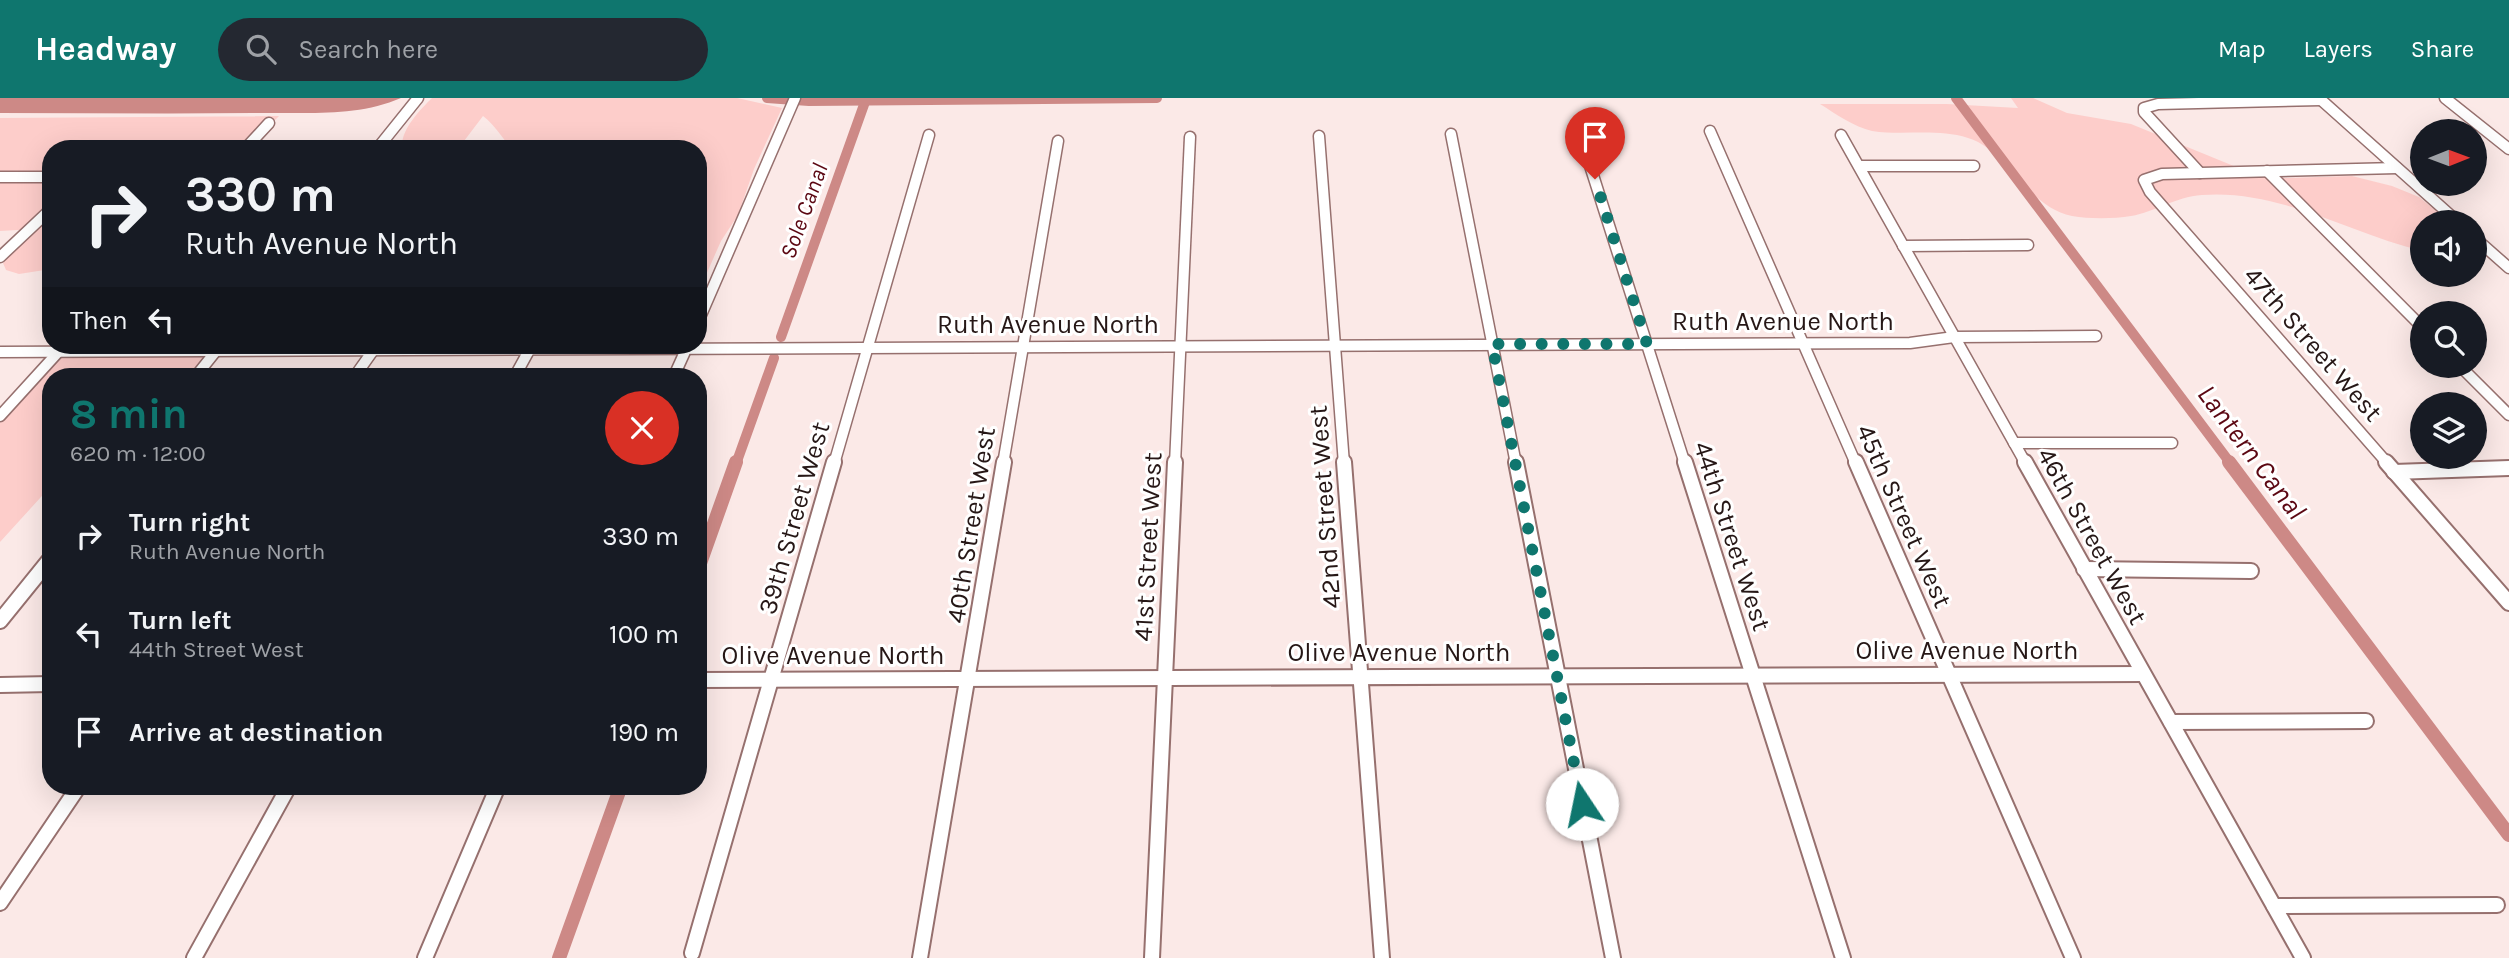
<!DOCTYPE html>
<meta charset="utf-8">
<style>
:root{--surface:#171b24;--page:#242831;--text:#f1f3f6;--muted:#9ea1a6;--accent:#0f766e}
body{margin:0;font-family:Karla,sans-serif;background:var(--page);color:var(--text);height:100vh;display:flex;flex-direction:column;font-size:26px;white-space:nowrap}
*{box-sizing:border-box;margin:0}
p{font-size:23px;color:var(--muted)}
.icon{flex:none;width:38px;height:38px;fill:none;stroke:currentColor;stroke-width:2;stroke-linecap:round;stroke-linejoin:round}
.map{position:relative;flex:1;overflow:hidden}
.side{position:absolute;left:42px;top:270px;width:665px;height:427px;display:flex;flex-direction:column;background:var(--surface);border-radius:28px;box-shadow:0 7px 28px #0002}
.side>*{flex:none}
.top-card{position:absolute;left:42px;top:42px;width:665px;height:214px;border-radius:28px;box-shadow:0 7px 28px #0002;background:#171b24;color:var(--text);overflow:hidden}
.needle{width:46px;rotate:89deg}
.fabs{position:absolute;left:2410px;top:21px;display:grid;gap:14px}
.fabs a{display:grid;place-items:center;width:77px;height:77px;border-radius:50%;background:var(--surface);box-shadow:0 7px 28px #0002;font-size:35px}
.pin{position:absolute;display:grid;place-items:center;width:60px;height:60px;color:#fff;margin:-72px -30px;border-radius:50% 50% 50% 0;rotate:-45deg;box-shadow:0 0 7px #0007}
.pin .icon{rotate:45deg}
.me{position:absolute;width:77px;margin:-38px;rotate:349deg;stroke-linejoin:round;filter:drop-shadow(0 0 5px #0008)}
.turn{display:flex;align-items:center;gap:24px;height:147px;padding:0 28px;font-size:32px}
.turn .icon{width:91px;height:91px;stroke-width:2.5}
.turn b{display:block;font-size:49px;line-height:60px}
.then{display:flex;align-items:center;height:66px;padding:0 28px;background:#0003;gap:14px;font-size:26px}
.round{display:grid;place-items:center;flex:none;width:74px;height:74px;border-radius:37px;background:var(--page)}
.head{display:flex;align-items:center;justify-content:space-between;height:119px;padding:0 28px}
h1{font-size:42px;font-weight:700;line-height:52px;color:var(--accent)}
ul{padding:0;list-style:none}
li{display:flex;align-items:center;gap:21px;height:98px;padding:0 28px}
li div{flex:1}
li b{display:block;font-size:26px}
li em{font-style:normal}
header{display:flex;align-items:center;gap:42px;box-sizing:border-box;height:98px;padding:0 35px;background:var(--accent);color:#fff}
header strong{font-size:33px}
nav{display:flex;gap:38px;margin-inline-start:auto;font-size:24px}
.search{width:490px;height:63px;background:var(--page);display:flex;align-items:center;gap:18px;box-sizing:border-box;padding:0 24px;border-radius:38px;color:var(--muted);font-size:26px}
.map>svg:first-child{display:block}
.green{fill:#fdcdca}
.water{fill:#cd8986}
.lines{fill:none;stroke-linecap:round;stroke-linejoin:round}
.canal-far1{stroke:#cd8986;stroke-width:10}
.canal{stroke:#cd8986;stroke-width:14}
.minor-far1-casing{stroke:#96706e;stroke-width:13}
.minor-casing{stroke:#96706e;stroke-width:18}
.minor-far1{stroke:#fff;stroke-width:10}
.minor{stroke:#fff;stroke-width:14}
.route{stroke:#0f766e;stroke-width:12;stroke-dasharray:0 21.6}
.labels{text-anchor:middle;dominant-baseline:central;stroke-width:6;stroke-linejoin:round;paint-order:stroke}
.far-water-label{font-size:23px;font-style:italic;fill:#5b0712;stroke:#fff}
.street-label{font-size:26px;fill:#261716;stroke:#fff}
.water-label{font-size:28px;font-style:italic;fill:#5b0712;stroke:#fff}
</style>
<header>
<strong>Headway</strong>
<div class="search"><svg class="icon" aria-label="search" viewBox="0 0 24 24"><circle cx="10" cy="10" r="6"/><path d="M15 15l6 6"/></svg>Search here</div>
<nav><a>Map</a><a>Layers</a><a>Share</a></nav>
</header>
<div class="map">
<svg width="2509" height="860" viewBox="0 0 2509 860">
<rect width="100%" height="100%" fill="#fbe9e7"/>
<!-- green -->
<g class="green">
<path d="M432,0H737L782,10L754,71L738,117L721,143L698,195V51H512C501,39 496,28 483,18L458,51H402C400,32 420,12 432,0Z"/>
<path d="M2011,0H2033L2067,15L2131,26L2241,71L2285,80L2352,78L2392,88L2419,99L2450,124H2422V153C2349,135 2279,91 2202,97C2175,99 2155,114 2131,118C2113,121 2089,121 2072,118C2026,109 2010,53 1968,40C1936,30 1904,38 1872,33C1854,29 1836,16 1820,6H1947L2018,10Z"/>
<path d="M279,18L247,51H51V171L19,176L6,172L3,165L35,131L0,133V20Z"/>
<path d="M71,247H222L198,278H51V388L0,444V325Z"/>
</g>
<!-- water -->
<path class="water" d="M0,0H401C355,20 302,14 253,15C168,16 84,15 0,15Z"/>
<g class="lines">
<!-- canal-far1 -->
<g class="canal-far1">
<path d="M767,0L809,3L1157,0"/>
<path d="M1956,0L2231,366"/>
<path d="M781,239L866,1"/>
<path d="M736,366L774,260"/>
</g>
<!-- canal -->
<g class="canal">
<path d="M2229,364L2509,737"/>
<path d="M698,471L736,364"/>
<path d="M559,860L621,688"/>
</g>
<defs>
<g id="minor-far1">
<path d="M2319,0L2458,124"/>
<path d="M2445,0L2509,51"/>
<path d="M1578,30L1685,366"/>
<path d="M1710,33L1856,366"/>
<path d="M1451,36L1516,366"/>
<path d="M1841,37L2026,366"/>
<path d="M1319,38L1344,366"/>
<path d="M245,51L269,25"/>
<path d="M377,51L418,0"/>
<path d="M1859,68H1974"/>
<path d="M2267,73L2422,229"/>
<path d="M2200,75L2144,14V10L2158,6L2321,2"/>
<path d="M0,79H51"/>
<path d="M2474,139L2509,170"/>
<path d="M1903,148L2028,147"/>
<path d="M0,159L51,111"/>
<path d="M698,224L795,0"/>
<path d="M0,254L1910,245L1954,239L2096,238"/>
<path d="M2460,268L2509,317"/>
<path d="M196,278L220,248"/>
<path d="M355,278L377,247"/>
<path d="M515,278L532,247"/>
<path d="M674,278L688,247"/>
<path d="M0,318L61,251"/>
<path d="M2014,345H2172"/>
<path d="M834,366L929,37"/>
<path d="M1003,366L1058,43"/>
<path d="M1175,366L1190,39"/>
<path d="M2388,366L2150,94L2144,82L2162,76L2397,70"/>
</g>
<g id="minor">
<path d="M1344,364L1382,860"/>
<path d="M1516,364L1613,860"/>
<path d="M1685,364L1843,860"/>
<path d="M1856,364L2073,860"/>
<path d="M2025,364L2303,860"/>
<path d="M2386,364L2509,505"/>
<path d="M2394,374L2509,370"/>
<path d="M2084,471L2251,473"/>
<path d="M0,523L51,460"/>
<path d="M698,582L2143,576"/>
<path d="M0,587L51,586"/>
<path d="M2171,624L2366,623"/>
<path d="M0,805L79,688"/>
<path d="M2274,808L2497,807"/>
<path d="M692,855L834,364"/>
<path d="M194,860L289,688"/>
<path d="M425,860L498,688"/>
<path d="M920,860L1004,364"/>
<path d="M1152,860L1175,364"/>
</g>
</defs>
<!-- minor-far1 casing -->
<use href="#minor-far1" class="minor-far1-casing"/>
<!-- minor casing -->
<use href="#minor" class="minor-casing"/>
<!-- minor-far1 -->
<use href="#minor-far1" class="minor-far1"/>
<!-- minor -->
<use href="#minor" class="minor"/>
</g>
<g class="lines">
<!-- route -->
<path class="route" d="M1582,706L1492,246H1647L1595,81"/>
</g>
<g class="labels">
<!-- far-water labels -->
<g class="far-water-label">
<text transform="translate(804 113) rotate(-70)">Sole Canal</text>
</g>
<!-- street labels -->
<g class="street-label">
<text x="1783" y="223">Ruth Avenue North</text>
<text x="1048" y="226">Ruth Avenue North</text>
<text transform="translate(2313 246) rotate(49)">47th Street West</text>
<text transform="translate(1325 409) rotate(-94)">42nd Street West</text>
<text transform="translate(1904 418) rotate(66)">45th Street West</text>
<text transform="translate(794 420) rotate(-74)">39th Street West</text>
<text transform="translate(971 427) rotate(-81)">40th Street West</text>
<text transform="translate(1732 438) rotate(72)">44th Street West</text>
<text transform="translate(2092 438) rotate(61)">46th Street West</text>
<text transform="translate(1148 449) rotate(-87)">41st Street West</text>
<text x="1967" y="552">Olive Avenue North</text>
<text x="1399" y="554">Olive Avenue North</text>
<text x="833" y="557">Olive Avenue North</text>
</g>
<!-- water labels -->
<g class="water-label">
<text transform="translate(2252 354) rotate(53)">Lantern Canal</text>
</g>
</g>
</svg>
<div class="fabs">
<a><svg class="needle" viewBox="-14 -14 28 28"><path d="M0-13l5 13h-10z" fill="#e53935"/><path d="M0 13l5-13h-10z" fill="#9ea1a6"/></svg></a>
<a><svg class="icon" aria-label="sound" viewBox="0 0 24 24"><path d="M4 9h4l5-4v14l-5-4H4zM17 9q2 3 0 6"/></svg></a>
<a><svg class="icon" aria-label="search" viewBox="0 0 24 24"><circle cx="10" cy="10" r="6"/><path d="M15 15l6 6"/></svg></a>
<a><svg class="icon" aria-label="layers" viewBox="0 0 24 24"><path d="M12 4l9 5-9 5-9-5zM3 14l9 5 9-5"/></svg></a>
</div>
<div class="pin" style="left:1595px;top:81px;background:#d93025"><svg class="icon" aria-label="arrive" viewBox="0 0 24 24"><path d="M6 21V4h12l-3 4 3 4H6"/></svg></div>
<svg class="me" style="left:1582px;top:706px" viewBox="-20 -20 40 40"><circle r="19" fill="#fff"/><path d="M0-13L10 11 0 6-10 11z" fill="#0f766e"/></svg>
<div class="top-card">
<div class="turn"><svg class="icon" aria-label="right" viewBox="0 0 24 24"><path d="M7 20v-9h11M14 6l5 5-5 5"/></svg><div><b>330 m</b>Ruth Avenue North</div></div>
<div class="then">Then<svg class="icon" aria-label="left" viewBox="0 0 24 24"><path d="M17 20v-9H6M10 6l-5 5 5 5"/></svg></div>
</div>
<section class="side">
<div class="head"><div><h1>8 min</h1><p>620 m · 12:00</p></div><a class="round" style="background:#d93025;color:#fff"><svg class="icon" aria-label="close" viewBox="0 0 24 24"><path d="M6 6l12 12M18 6L6 18"/></svg></a></div>
<ul>
<li><svg class="icon" aria-label="right" viewBox="0 0 24 24"><path d="M7 20v-9h11M14 6l5 5-5 5"/></svg><div><b>Turn right</b><p>Ruth Avenue North</p></div><em>330 m</em></li>
<li><svg class="icon" aria-label="left" viewBox="0 0 24 24"><path d="M17 20v-9H6M10 6l-5 5 5 5"/></svg><div><b>Turn left</b><p>44th Street West</p></div><em>100 m</em></li>
<li><svg class="icon" aria-label="arrive" viewBox="0 0 24 24"><path d="M6 21V4h12l-3 4 3 4H6"/></svg><div><b>Arrive at destination</b></div><em>190 m</em></li>
</ul>
</section>
</div>
